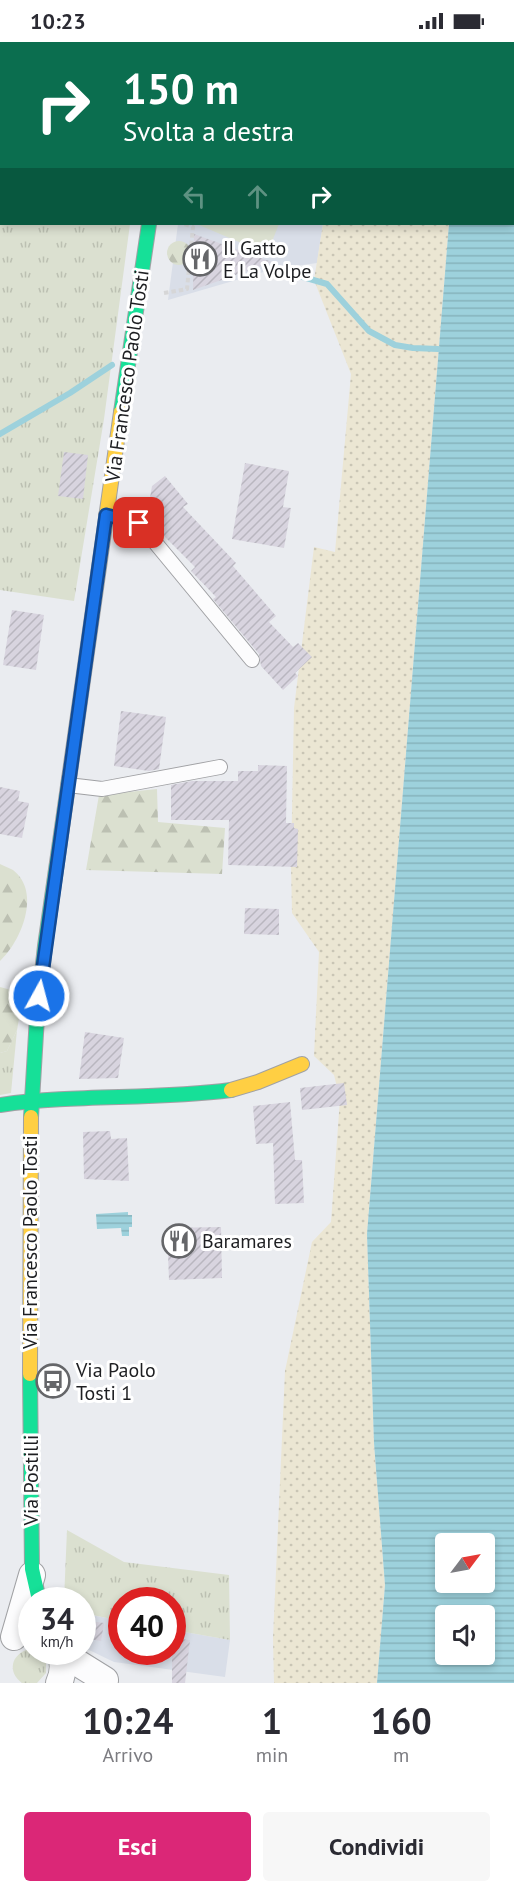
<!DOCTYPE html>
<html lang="it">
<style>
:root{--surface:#fff;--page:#f7f7f7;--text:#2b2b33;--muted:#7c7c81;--accent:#db2777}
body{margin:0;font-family:"PT Sans",sans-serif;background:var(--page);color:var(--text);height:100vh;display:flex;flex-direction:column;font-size:22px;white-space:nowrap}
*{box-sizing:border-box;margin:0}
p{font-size:20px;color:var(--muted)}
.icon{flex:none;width:33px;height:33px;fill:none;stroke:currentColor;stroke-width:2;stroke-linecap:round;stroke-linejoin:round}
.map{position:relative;height:1641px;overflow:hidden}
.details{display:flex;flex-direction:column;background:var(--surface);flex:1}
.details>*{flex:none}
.hud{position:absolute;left:0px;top:0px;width:514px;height:183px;box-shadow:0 3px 9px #0003;background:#0b6e4f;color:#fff;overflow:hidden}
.needle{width:39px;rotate:58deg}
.buttons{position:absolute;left:435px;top:1491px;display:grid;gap:12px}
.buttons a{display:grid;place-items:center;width:60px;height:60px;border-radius:6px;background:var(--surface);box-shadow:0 3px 9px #0003;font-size:30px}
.speed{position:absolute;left:18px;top:1545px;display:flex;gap:12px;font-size:30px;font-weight:700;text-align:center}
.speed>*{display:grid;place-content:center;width:78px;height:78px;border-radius:50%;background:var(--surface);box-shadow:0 3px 9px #0003;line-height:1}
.speed small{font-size:15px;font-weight:400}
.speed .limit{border:9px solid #d22;background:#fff;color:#111}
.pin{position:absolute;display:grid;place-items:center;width:51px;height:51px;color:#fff;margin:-26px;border-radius:12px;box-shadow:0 3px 9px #0006}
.me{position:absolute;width:66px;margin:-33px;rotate:7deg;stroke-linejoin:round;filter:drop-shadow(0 0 4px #0008)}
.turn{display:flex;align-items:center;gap:21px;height:126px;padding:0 24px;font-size:27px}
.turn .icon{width:78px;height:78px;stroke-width:2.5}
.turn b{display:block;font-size:42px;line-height:51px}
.lanes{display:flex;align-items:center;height:57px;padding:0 24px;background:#0003;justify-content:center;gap:30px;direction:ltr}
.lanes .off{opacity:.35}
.eta{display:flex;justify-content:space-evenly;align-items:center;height:102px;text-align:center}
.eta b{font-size:36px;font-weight:700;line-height:42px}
.button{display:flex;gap:12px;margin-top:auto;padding:12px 24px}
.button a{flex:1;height:69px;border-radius:6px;background:var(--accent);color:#fff;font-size:24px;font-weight:700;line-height:69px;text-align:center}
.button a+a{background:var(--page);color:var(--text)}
.status{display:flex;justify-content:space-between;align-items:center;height:42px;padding:0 30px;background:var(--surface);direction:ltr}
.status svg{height:16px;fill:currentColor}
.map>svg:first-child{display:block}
.built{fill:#d9dee8}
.grass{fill:url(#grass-tufts)}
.forest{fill:url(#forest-firs)}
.sand{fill:url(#sand-dots)}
.pitch{fill:#dbe0d0}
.water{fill:url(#water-rules);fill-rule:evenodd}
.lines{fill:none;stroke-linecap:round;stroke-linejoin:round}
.stream{stroke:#9dd1dc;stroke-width:6}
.building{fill:url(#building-hatch)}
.lane-casing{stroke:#a0a1a4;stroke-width:16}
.street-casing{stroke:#a0a1a4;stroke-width:28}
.fast-casing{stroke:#a0a1a4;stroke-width:16}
.slow-casing{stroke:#a0a1a4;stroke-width:16}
.path{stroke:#d6d6d7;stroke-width:4;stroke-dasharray:4.5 3;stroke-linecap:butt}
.lane{stroke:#fcfcfd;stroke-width:14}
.street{stroke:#fcfcfd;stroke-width:26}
.fast{stroke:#16e098;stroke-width:14}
.slow{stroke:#ffcf43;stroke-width:14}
.route-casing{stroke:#114b97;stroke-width:15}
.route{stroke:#1a73e8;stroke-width:10}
.labels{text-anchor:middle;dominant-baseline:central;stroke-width:6;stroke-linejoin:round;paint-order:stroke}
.poi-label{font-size:20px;fill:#1d1e21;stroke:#fff;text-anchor:start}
.street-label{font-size:20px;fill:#1d1e21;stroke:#fff}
</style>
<div class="status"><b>10:23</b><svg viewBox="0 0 49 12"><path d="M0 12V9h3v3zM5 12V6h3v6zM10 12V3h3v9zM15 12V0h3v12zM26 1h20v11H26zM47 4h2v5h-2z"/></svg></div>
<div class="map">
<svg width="514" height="1641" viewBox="0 0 514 1641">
<defs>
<pattern id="grass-tufts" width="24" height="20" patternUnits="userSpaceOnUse" patternTransform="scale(1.5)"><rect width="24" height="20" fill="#dbe0d0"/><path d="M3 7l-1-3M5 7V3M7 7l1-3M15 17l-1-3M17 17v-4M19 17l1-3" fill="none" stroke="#bcc0b2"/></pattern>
<pattern id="forest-firs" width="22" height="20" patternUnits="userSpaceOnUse" patternTransform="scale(1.5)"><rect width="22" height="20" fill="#dbe0d0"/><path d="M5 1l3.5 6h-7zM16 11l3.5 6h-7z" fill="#bcc0b2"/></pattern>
<pattern id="sand-dots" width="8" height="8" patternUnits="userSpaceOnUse" patternTransform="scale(1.5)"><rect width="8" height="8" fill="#ebe6d3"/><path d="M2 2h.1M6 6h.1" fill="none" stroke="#c9c5b5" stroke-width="1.8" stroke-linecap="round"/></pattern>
<pattern id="water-rules" width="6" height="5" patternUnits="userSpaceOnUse" patternTransform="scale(1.5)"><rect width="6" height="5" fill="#9dd1dc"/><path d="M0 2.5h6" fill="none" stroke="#87b3bc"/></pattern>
<pattern id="building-hatch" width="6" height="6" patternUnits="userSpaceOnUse" patternTransform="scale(1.5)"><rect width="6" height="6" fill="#d8d4df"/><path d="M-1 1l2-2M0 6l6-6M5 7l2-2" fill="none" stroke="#b9b6bf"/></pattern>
</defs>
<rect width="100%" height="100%" fill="#eaecf0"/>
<!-- built -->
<g class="built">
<path d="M178,182H323L317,221L274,227L168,258Z"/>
<path d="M82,1571L121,1579L122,1610H172L173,1588L230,1598L225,1635L114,1620L89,1608L83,1604Z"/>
</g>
<!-- grass -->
<g class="grass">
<path d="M0,0H154L153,2H2V182H130L104,377L74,559L0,548Z"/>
<path d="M17,988L11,1051L0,1053V1011L7,1009Z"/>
<path d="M67,1488L124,1520L229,1533L230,1598L173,1588L172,1558H122L121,1579L83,1571L82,1558H64Z"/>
<path d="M29,1607L31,1608L32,1610H40L46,1620V1631L37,1641H22C7,1630 11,1612 29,1607Z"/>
</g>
<!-- forest -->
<g class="forest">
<circle cx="179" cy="211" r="12"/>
<path d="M157,747L158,780L225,786L222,832L86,828L99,753Z"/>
<path d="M0,822C4,824 9,826 13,828C42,850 21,900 0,919Z"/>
<path d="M0,945L11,948L22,960L17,988L7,1009L0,1011Z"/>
</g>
<!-- sand -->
<path class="sand" d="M323,182H449L367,1192L374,1401L385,1543L377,1641H274L273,1596L285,1329L312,1200L331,1180L340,1057L334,1033L314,1014L319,910L292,871L291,822L294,666L314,505L335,510L351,332L314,238Z"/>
<!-- pitch -->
<path class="pitch" d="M200,182H279L267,212L199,183Z"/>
<!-- water -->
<g class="water">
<path d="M464,0H514V1641H377L385,1543L374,1401L367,1192L449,182H513V2L464,1ZM446,1502H484V1540H446ZM446,1574H484V1612H446Z"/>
<path d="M128,1170V1173H132V1185H129V1194H122L121,1186L97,1187L96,1172Z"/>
</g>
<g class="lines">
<!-- stream -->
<g class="stream">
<path d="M303,235L327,242L369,289L395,303L413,306L438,307"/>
<path d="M0,392L70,351L112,323"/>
</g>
</g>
<!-- building -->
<g class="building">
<path d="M194,192L272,220L193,248Z"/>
<path d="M64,410L88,413L83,457L58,454Z"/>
<path d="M245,421L289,429L283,465L291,466L284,506L232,497Z"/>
<path d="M165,434L188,462L183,465L236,521L233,524L276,574L269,580L293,605L298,601L312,615L295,631L298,634L283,648L261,624L259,612L213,557L216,555L191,529L195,525L161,491L147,474L152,444Z"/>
<path d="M12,568L44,573L36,628L3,623Z"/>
<path d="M121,669L166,675L159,727L149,729L114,724Z"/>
<path d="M258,723L287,724L286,781H294V786L298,787L297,825L228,823L229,778H171V743L192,739H238V729H258Z"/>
<path d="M0,745L20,749L18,759L29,761L22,796L0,792Z"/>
<path d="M245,866L279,867V893L244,892Z"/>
<path d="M85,990L124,996L118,1036L79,1037Z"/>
<path d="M344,1041L347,1063L302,1068L300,1046Z"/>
<path d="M290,1060L295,1118H302L304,1161L275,1162L273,1101L256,1102L253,1064Z"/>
<path d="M110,1089L111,1097L127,1096L129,1139L84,1137L83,1090Z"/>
<path d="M221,1185L222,1236L169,1238L167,1186Z"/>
<path d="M82,1578L104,1581L101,1599L82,1596Z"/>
<path d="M172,1596L190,1598L185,1641H172Z"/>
</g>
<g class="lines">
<defs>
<g id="lane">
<path d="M106,473L139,481L252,618"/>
<path d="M68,743L102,747L220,725"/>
</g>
<g id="street">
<path d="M175,2V0"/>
<path d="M14,1595L32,1533"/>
<path d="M60,1610L105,1638"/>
<path d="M59,1641C64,1630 64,1621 60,1610"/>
</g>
<g id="fast">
<path d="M121,370L149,182"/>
<path d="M0,1063C77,1052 154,1058 231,1048"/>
<path d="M31,1075L37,975L45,904L69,737"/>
<path d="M30,1332L32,1527L39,1558"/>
</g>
<g id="slow">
<path d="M69,737L121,370"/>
<path d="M231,1048L258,1040L302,1022"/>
<path d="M30,1332L31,1075"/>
</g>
</defs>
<!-- lane casing -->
<use href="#lane" class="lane-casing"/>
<!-- street casing -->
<use href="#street" class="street-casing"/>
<!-- fast casing -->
<use href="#fast" class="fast-casing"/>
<!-- slow casing -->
<use href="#slow" class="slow-casing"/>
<!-- path -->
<g class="path">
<path d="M201,2V0"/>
<path d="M164,251L187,247L193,185L184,182"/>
</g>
<!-- lane -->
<use href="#lane" class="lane"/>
<!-- street -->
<use href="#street" class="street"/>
<!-- fast -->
<use href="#fast" class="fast"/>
<!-- slow -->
<use href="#slow" class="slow"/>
</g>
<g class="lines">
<defs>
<path id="route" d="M39,954L106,473L139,481"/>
</defs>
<!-- route casing -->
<use href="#route" class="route-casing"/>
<!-- route -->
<use href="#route" class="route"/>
</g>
<!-- icons -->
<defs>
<symbol id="restaurant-ring" viewBox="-11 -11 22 22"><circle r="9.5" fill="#fff" stroke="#656669" stroke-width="1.5"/><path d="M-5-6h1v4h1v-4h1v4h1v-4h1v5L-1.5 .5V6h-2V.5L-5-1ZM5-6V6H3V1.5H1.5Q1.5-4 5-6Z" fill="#656669"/></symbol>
<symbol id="bus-ring" viewBox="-11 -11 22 22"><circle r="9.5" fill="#fff" stroke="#656669" stroke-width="1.5"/><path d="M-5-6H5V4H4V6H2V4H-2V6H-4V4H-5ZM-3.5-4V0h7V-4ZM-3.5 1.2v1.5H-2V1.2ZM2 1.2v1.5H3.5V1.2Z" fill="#656669"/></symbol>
</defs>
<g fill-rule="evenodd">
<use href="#restaurant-ring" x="181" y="198" width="38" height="38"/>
<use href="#restaurant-ring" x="160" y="1180" width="38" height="38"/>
<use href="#bus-ring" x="34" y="1320" width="38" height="38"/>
</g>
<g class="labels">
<!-- poi labels -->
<g class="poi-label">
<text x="223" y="206">Il Gatto<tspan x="223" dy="23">E La Volpe</tspan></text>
<text x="202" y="1199">Baramares</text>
<text x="76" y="1328">Via Paolo<tspan x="76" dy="23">Tosti 1</tspan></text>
</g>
<!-- street labels -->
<g class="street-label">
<text transform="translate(127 334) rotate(-82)">Via Francesco Paolo Tosti</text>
<text transform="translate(30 1200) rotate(-90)">Via Francesco Paolo Tosti</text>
<text transform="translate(31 1438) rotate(-90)">Via Postilli</text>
</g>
</g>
</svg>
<div class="buttons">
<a><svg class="needle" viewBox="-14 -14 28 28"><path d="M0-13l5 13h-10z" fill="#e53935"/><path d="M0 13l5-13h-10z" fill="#7c7c81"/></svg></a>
<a><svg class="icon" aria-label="sound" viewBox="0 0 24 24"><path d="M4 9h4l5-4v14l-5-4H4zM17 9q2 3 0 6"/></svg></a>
</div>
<div class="speed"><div>34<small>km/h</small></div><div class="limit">40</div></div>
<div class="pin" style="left:139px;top:481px;background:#d93025"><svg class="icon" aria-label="arrive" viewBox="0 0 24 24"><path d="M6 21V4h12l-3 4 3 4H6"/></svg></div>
<svg class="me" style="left:39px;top:954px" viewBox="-20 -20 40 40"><circle r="17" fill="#1a73e8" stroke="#fff" stroke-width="3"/><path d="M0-11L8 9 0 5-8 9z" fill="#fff"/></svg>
<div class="hud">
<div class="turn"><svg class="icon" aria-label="right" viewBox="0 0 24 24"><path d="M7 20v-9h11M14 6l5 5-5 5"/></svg><div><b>150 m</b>Svolta a destra</div></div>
<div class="lanes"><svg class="icon off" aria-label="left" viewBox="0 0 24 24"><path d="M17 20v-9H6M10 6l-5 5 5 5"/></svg><svg class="icon off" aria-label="ahead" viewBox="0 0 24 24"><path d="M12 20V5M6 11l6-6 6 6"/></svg><svg class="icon" aria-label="right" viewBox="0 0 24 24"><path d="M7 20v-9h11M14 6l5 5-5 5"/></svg></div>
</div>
</div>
<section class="details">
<div class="eta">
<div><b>10:24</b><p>Arrivo</p></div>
<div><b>1</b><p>min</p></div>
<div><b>160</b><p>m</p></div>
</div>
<div class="button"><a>Esci</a><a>Condividi</a></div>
</section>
